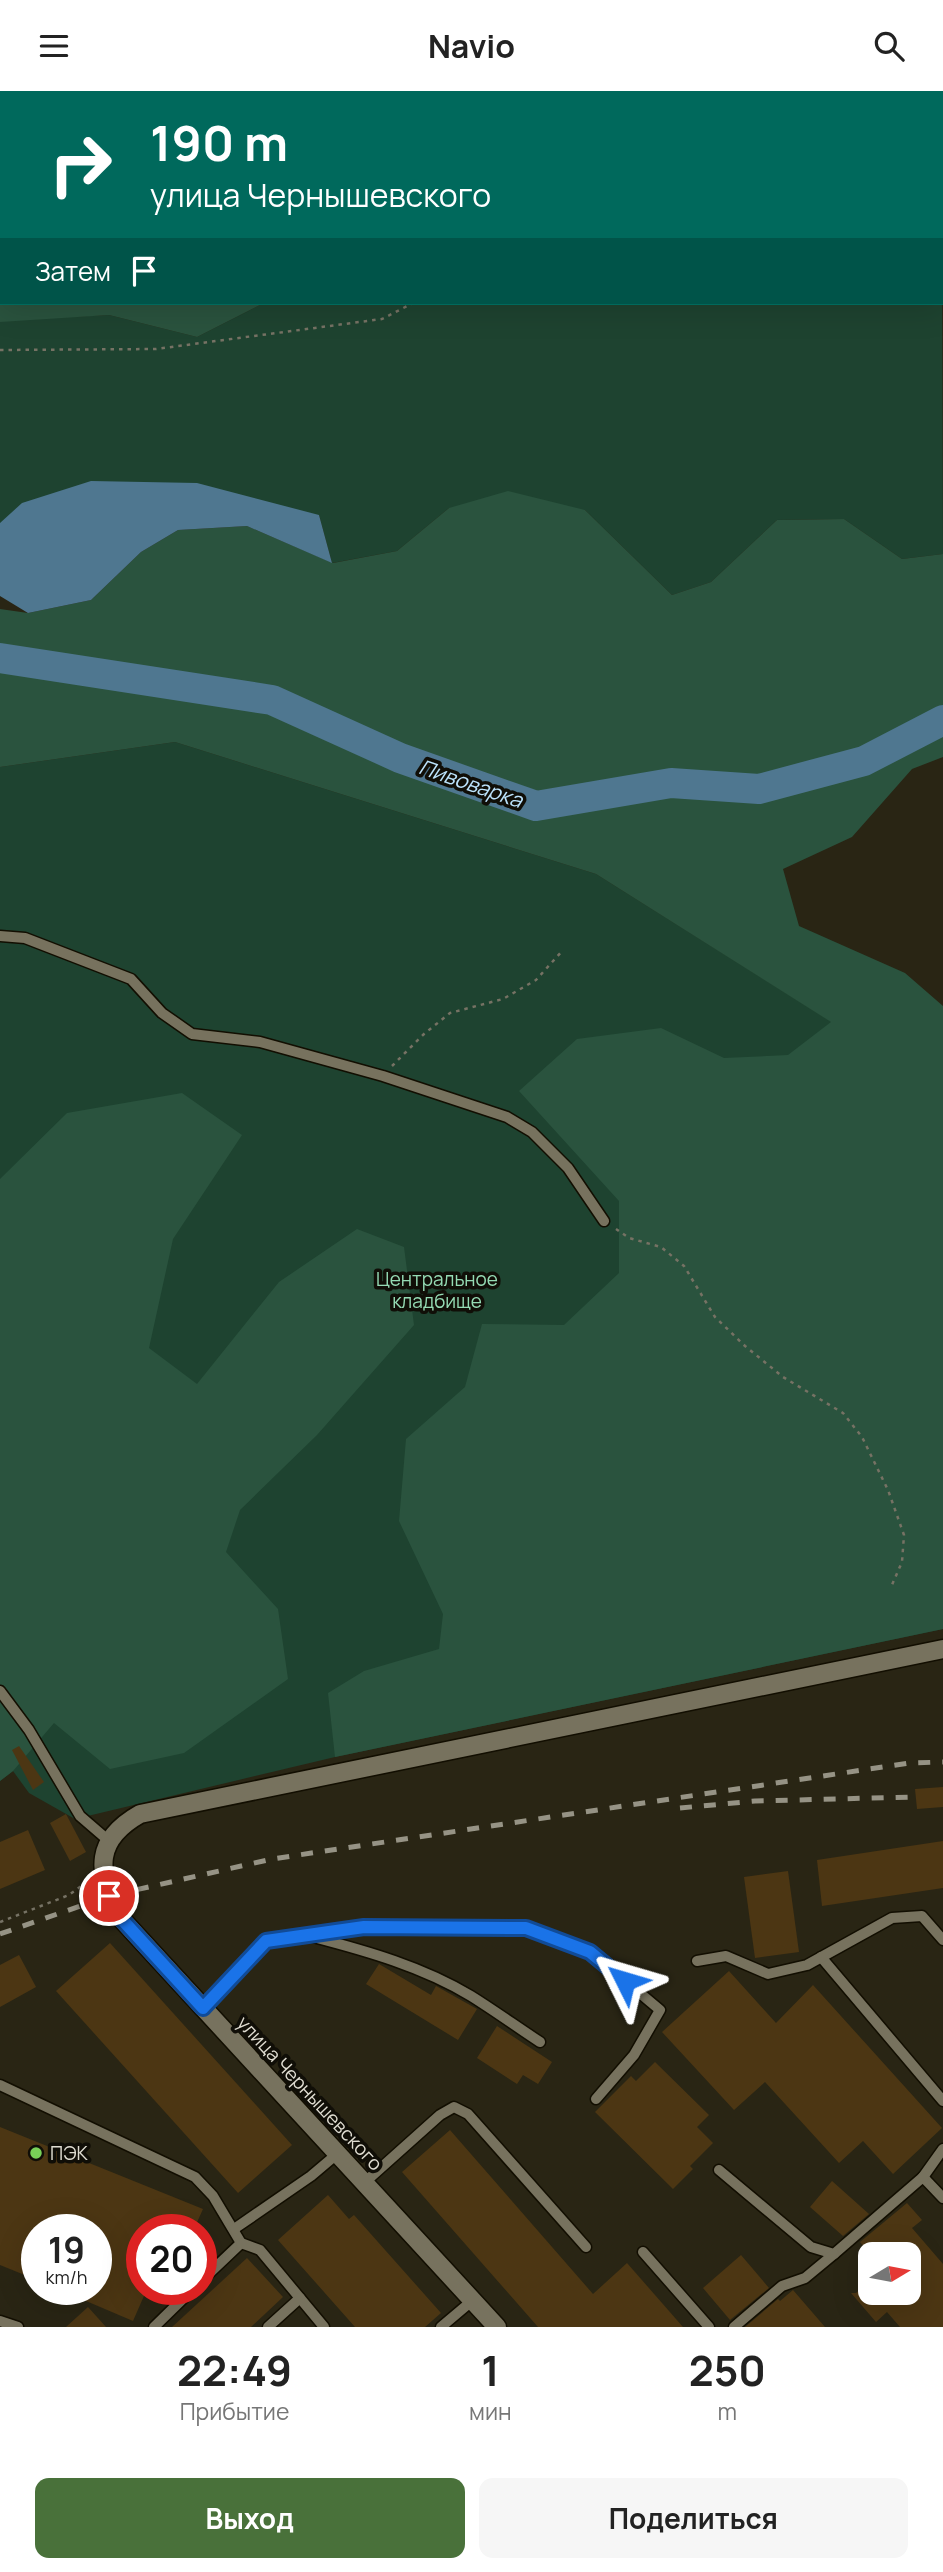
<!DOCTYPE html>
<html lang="ru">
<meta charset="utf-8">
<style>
:root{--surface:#fff;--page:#f6f6f6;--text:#222;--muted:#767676;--accent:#49713a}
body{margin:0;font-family:Manrope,sans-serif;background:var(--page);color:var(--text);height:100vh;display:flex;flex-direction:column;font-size:26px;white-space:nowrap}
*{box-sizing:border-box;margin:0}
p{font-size:23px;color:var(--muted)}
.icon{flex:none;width:38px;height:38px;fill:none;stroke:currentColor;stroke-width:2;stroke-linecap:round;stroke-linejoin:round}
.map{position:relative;height:2236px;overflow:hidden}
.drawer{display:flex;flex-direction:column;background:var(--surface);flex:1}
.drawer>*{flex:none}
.hud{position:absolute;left:0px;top:0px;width:943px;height:214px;box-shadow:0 7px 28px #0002;background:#00695c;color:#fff;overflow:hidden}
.needle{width:46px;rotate:80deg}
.fabs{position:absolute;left:858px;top:2151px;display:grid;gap:14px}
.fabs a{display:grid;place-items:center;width:63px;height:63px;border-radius:14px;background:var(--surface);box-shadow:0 7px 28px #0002;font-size:35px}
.speed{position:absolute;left:21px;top:2123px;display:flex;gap:14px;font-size:35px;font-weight:700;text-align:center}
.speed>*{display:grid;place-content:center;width:91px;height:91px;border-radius:50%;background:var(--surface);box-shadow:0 7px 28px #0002;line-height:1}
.speed small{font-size:18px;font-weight:400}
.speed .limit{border:10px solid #d22;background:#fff;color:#111}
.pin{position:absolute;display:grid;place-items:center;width:60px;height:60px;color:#fff;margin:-30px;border:4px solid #fff;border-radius:50%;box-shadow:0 2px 7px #0007}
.me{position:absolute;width:77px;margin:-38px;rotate:310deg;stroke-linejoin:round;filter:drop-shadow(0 0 5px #0008)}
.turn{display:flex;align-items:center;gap:24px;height:147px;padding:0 35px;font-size:32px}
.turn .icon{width:91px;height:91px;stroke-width:2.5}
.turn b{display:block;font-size:49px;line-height:60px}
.then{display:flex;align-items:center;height:66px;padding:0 35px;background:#0003;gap:14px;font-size:26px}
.eta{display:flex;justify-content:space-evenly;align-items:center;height:119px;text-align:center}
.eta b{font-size:42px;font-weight:700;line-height:49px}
.primary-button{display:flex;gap:14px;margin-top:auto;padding:14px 35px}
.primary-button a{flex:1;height:80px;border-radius:14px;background:var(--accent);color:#fff;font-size:28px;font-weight:700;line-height:80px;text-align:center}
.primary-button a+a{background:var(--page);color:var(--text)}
header{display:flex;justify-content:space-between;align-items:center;height:91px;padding:0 35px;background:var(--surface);font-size:32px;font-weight:700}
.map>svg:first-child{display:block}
.green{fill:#1e4330}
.forest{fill:#2a533e}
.water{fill:#4f7790}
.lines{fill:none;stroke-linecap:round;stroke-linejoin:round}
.river{stroke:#4f7790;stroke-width:30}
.building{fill:#4c3613}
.service-casing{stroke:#120e01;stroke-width:13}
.minor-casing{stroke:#120e01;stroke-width:21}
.path{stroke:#767264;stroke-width:2.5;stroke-dasharray:3.5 5;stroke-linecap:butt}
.service{stroke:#77725e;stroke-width:10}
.minor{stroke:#77725e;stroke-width:18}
.rail{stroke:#969385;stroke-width:5;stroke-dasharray:12 12;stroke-linecap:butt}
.route-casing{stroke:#114b97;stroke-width:18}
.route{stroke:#1a73e8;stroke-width:12}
.poi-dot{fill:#79d158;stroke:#100e07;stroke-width:2.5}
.labels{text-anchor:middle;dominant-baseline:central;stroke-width:7;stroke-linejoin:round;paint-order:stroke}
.park-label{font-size:19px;fill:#95dbb4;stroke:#100e07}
.street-label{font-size:19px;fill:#dfdcd1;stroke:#100e07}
.poi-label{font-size:19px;fill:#dfdcd1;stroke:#100e07;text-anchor:start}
.water-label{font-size:21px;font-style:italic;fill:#bce3fc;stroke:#100e07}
</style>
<header><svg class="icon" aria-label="menu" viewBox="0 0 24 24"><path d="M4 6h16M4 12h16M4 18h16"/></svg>Navio<svg class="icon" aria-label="search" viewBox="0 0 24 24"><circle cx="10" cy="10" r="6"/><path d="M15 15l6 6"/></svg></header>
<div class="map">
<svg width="943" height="2236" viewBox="0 0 943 2236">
<rect width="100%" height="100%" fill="#292514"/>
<!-- green -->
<g class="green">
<path d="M942,164L943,463L902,468L844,428L777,429L711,491L672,504L585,419L449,417L397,460L332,472L319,424L0,432V231L5,229L109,224L197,246L264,212H942Z"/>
<path d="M175,651L596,783L891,968L943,1538L335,1666L75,1728L29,1702L13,1680L0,1690V676Z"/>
</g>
<!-- forest -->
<g class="forest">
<path d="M0,0H334L2,2V212H264L197,246L109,224L0,231Z"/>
<path d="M508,400L585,419L672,504L711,491L777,429L844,428L902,468L943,463V666L912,678L852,746L783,778L799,835L905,882L943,915V1538L335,1666L328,1602L364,1580L439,1558L443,1523L399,1430L406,1348L465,1296L482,1233L564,1234L619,1182V1110L519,1000L577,948L661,937L724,967L788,964L831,931L596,783L175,651L0,676V518L28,522L91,509L141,461L178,439L247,435L333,472L397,460L449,417Z"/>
<path d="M182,1002L242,1044L173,1148L149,1257L197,1293L279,1191L357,1138L404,1156L414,1234L317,1344L240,1419L226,1461L278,1518L288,1588L184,1662L110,1678L54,1632L13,1680L0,1690V1088L67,1022Z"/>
</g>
<!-- water -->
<path class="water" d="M91,390L197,392L319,424L332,472L247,435L178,439L141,461L91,509L28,522L0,505V432L22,412Z"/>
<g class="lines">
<!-- river -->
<path class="river" d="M0,567L272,609L400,667L536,715L671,692L759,698L864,670L943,629"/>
</g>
<!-- building -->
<g class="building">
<path d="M19,1655L44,1691L33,1699L12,1659Z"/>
<path d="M943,1696V1716L917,1718L915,1698Z"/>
<path d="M66,1723L86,1761L70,1770L50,1732Z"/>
<path d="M28,1739L45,1779L0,1798V1751Z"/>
<path d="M943,1750V1797L822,1815L817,1769Z"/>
<path d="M788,1780L799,1861L755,1867L744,1786Z"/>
<path d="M110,1852L292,2054L238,2102L56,1900Z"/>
<path d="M19,1864L36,1896L0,1916V1874Z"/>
<path d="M379,1873L431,1904L436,1895L477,1918L458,1949L366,1893Z"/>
<path d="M729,1880L776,1932L813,1894L942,2037L893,2083L863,2050L839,2072L765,1991L734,2019L662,1941Z"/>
<path d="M497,1935L552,1971L538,1993L523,1984L517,1993L477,1967Z"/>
<path d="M655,1971L709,2024L697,2036L713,2052L690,2075L693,2078L673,2098L595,2021L631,1985L636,1990Z"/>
<path d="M0,2036L203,2118L194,2138H142V2198H147L133,2230L58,2198H96V2138H37V2189L0,2174Z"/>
<path d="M450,2039L593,2203L627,2172L683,2236H538L402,2081Z"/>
<path d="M832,2090L869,2123L843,2145L810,2116Z"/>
<path d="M328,2104L349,2128L354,2124L441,2222L425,2236H355L278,2149Z"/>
<path d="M907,2112L922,2129L912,2137L943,2173V2236H900L887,2221L876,2231L851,2202H856L870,2190V2202H908V2163H870L860,2151Z"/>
<path d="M741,2164L769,2197L730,2229L703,2197Z"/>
<path d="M247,2167L283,2206L251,2236H172Z"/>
<path d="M793,2199L825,2236H745L778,2208L780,2210Z"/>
<path d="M88,2216L106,2236H66Z"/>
</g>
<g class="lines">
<defs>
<g id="service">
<path d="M0,845L25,847L131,888L162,922L192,943L260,951L383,985L507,1026L532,1041L568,1077L604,1130"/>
<path d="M0,1600L29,1639L80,1725L109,1750"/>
<path d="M313,1846C367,1860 423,1876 471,1905C495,1920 517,1936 540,1951"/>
<path d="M821,1866L943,2010"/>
<path d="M697,1870L726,1865L768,1883L807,1874L892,1827L922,1825L943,1849"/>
<path d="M203,1917L266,1851L364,1836L526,1837L591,1861L660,1919L634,1964L596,2008"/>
<path d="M0,1994L195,2086L213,2105L241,2152L201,2190"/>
<path d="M719,2079L811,2156L834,2163L923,2086L943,2107"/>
<path d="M923,2086L943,2058"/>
<path d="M364,2092L440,2024L454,2016L468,2023L586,2156"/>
<path d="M234,2138L311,2085L337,2063"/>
<path d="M241,2152L260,2159L324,2236"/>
<path d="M643,2161L709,2236"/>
<path d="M0,2230L18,2236"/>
<path d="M154,2236L193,2198"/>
<path d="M268,2236L300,2207"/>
<path d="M441,2236L473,2209"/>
<path d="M734,2236L782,2195L805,2187L834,2163"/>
</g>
<path id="minor" d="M497,2236L116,1822C98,1779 94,1749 140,1723L943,1558"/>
</defs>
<!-- service casing -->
<use href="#service" class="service-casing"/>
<!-- minor casing -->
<use href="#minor" class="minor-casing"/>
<!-- path -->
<g class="path">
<path d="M332,2L333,0"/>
<path d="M942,38H943"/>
<path d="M0,118H2"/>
<path d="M0,259L156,258L382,228L413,212"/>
<path d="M392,975L424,943L450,922L503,908L536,889L563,859"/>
<path d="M616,1138L629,1147L661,1156L684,1175L715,1226L745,1255L783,1286L843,1322L862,1346L888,1399L904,1444L902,1471L891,1496"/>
<path d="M0,1831L69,1804L88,1790"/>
</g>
<!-- service -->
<use href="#service" class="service"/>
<!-- minor -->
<use href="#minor" class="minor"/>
<!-- rail -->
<g class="rail">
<path d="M680,1717L755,1710L914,1706"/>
<path d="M0,1843L109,1805L272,1768L909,1672L943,1671"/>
</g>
</g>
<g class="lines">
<defs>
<path id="route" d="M109,1805L116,1822L203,1917L266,1850L364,1836L526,1837L590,1861L625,1890"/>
</defs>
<!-- route casing -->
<use href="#route" class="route-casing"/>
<!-- route -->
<use href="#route" class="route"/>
</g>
<!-- markers -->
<circle class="poi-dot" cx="36" cy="2062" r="7"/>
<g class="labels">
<!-- park labels -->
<g class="park-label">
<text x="437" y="1188">Центральное<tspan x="437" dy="22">кладбище</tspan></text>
</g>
<!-- street labels -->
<g class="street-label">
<text transform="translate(310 2002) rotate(47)">улица Чернышевского</text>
</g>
<!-- poi labels -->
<g class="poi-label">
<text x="50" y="2062">ПЭК</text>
</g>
<!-- water labels -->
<g class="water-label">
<text transform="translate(471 692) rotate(19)">Пивоварка</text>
</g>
</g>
</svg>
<div class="fabs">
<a><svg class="needle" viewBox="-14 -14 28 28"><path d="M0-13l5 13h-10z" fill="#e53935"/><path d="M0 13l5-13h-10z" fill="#767676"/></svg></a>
</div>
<div class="speed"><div>19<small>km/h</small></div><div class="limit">20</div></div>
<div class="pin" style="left:109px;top:1805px;background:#d93025"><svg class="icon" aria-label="arrive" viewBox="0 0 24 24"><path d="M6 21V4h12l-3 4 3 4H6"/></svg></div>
<svg class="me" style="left:625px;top:1890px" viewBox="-20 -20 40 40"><path d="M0-17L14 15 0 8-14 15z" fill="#1a73e8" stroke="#fff" stroke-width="4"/></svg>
<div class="hud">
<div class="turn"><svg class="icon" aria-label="right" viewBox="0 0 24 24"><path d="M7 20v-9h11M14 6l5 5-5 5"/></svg><div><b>190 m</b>улица Чернышевского</div></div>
<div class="then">Затем<svg class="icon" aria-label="arrive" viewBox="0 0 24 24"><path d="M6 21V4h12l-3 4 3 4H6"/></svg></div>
</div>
</div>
<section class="drawer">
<div class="eta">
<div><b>22:49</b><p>Прибытие</p></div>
<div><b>1</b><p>мин</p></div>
<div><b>250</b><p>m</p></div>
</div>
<div class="primary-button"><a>Выход</a><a>Поделиться</a></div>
</section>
